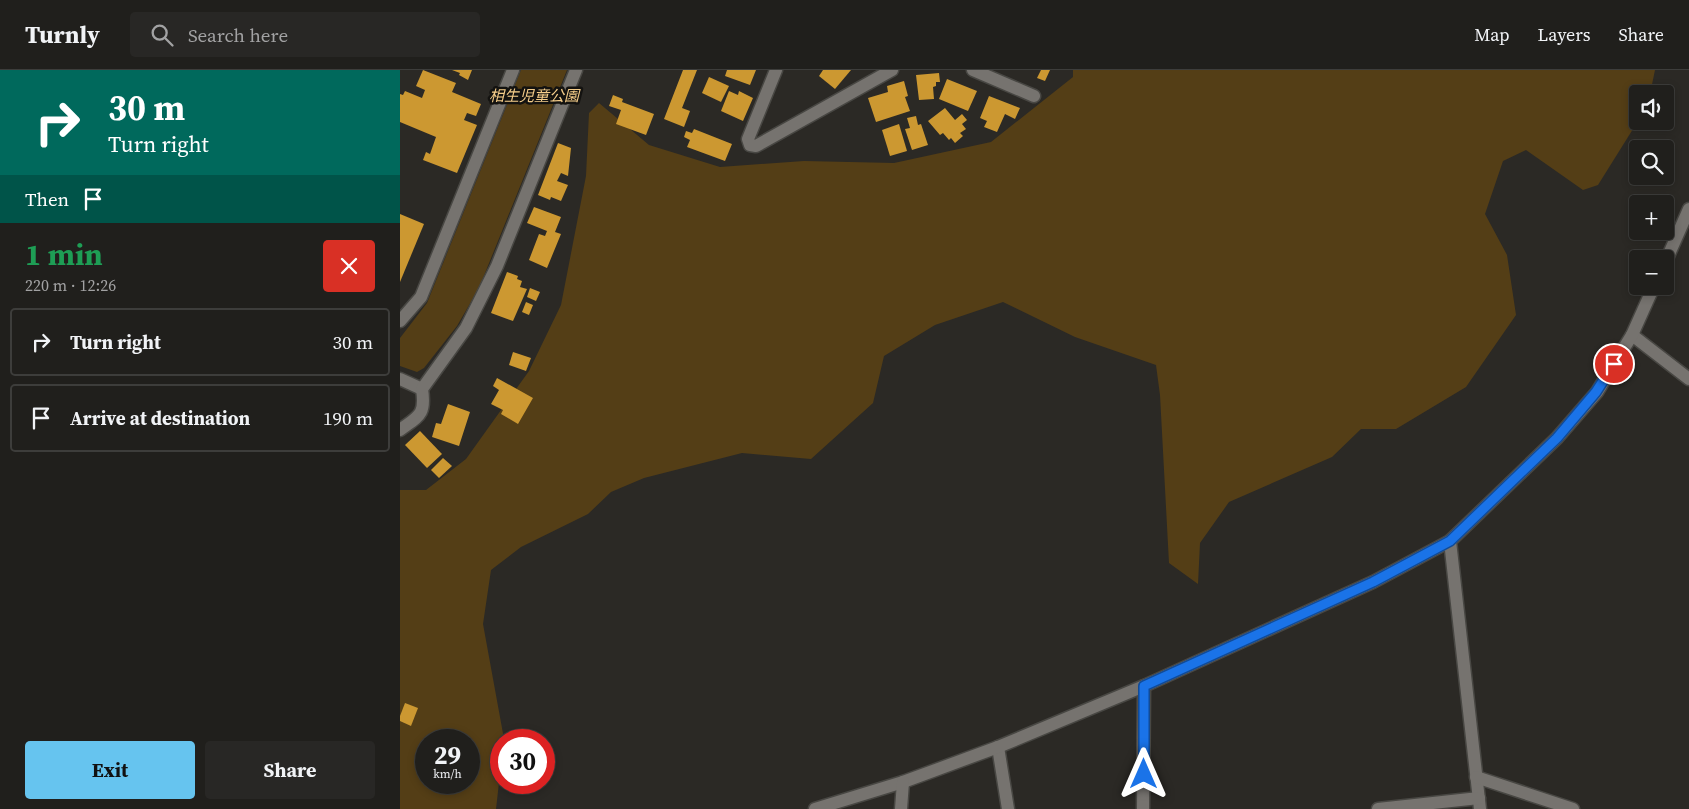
<!DOCTYPE html>
<meta charset="utf-8">
<style>
:root{--surface:#201f1c;--page:#282725;--text:#f1f3f6;--muted:#a2a2a3;--line:#3d3d3b;--accent:#66c4ef}
body{margin:0;font-family:"Source Serif 4","Noto Sans JP",serif;background:var(--page);color:var(--text);height:100vh;display:flex;flex-direction:column;font-size:19px;white-space:nowrap}
*{box-sizing:border-box;margin:0}
p{font-size:16px;color:var(--muted)}
.icon{flex:none;width:28px;height:28px;fill:none;stroke:currentColor;stroke-width:2;stroke-linecap:round;stroke-linejoin:round}
.map{position:relative;flex:1;overflow:hidden}
.drawer{display:flex;flex-direction:column;background:var(--surface);width:400px}
.drawer>*{flex:none}
.banner{background:#00695c;color:#fff;overflow:hidden}
.fabs{position:absolute;left:1229px;top:15px;display:grid;gap:10px}
.fabs a{display:grid;place-items:center;width:45px;height:45px;border-radius:5px;background:var(--surface);box-shadow:0 2px 8px #0003,0 0 0 1px var(--line);font-size:25px}
.speed{position:absolute;left:15px;top:659px;display:flex;gap:10px;font-size:25px;font-weight:700;text-align:center}
.speed>*{display:grid;place-content:center;width:65px;height:65px;border-radius:50%;background:var(--surface);box-shadow:0 2px 8px #0003,0 0 0 1px var(--line);line-height:1}
.speed small{font-size:12px;font-weight:400}
.speed .limit{border:8px solid #d22;background:#fff;color:#111}
.pin{position:absolute;display:grid;place-items:center;width:42px;height:42px;color:#fff;margin:-21px;border:2px solid #fff;border-radius:50%;box-shadow:0 1px 5px #0007}
.me{position:absolute;width:55px;margin:-28px;rotate:0deg;stroke-linejoin:round;filter:drop-shadow(0 0 4px #0008)}
.turn{display:flex;align-items:center;gap:18px;height:105px;padding:0 25px;font-size:22px}
.turn .icon{width:65px;height:65px;stroke-width:2.5}
.turn b{display:block;font-size:35px;line-height:42px}
.then{display:flex;align-items:center;height:48px;padding:0 25px;background:#0003;gap:10px;font-size:19px}
.round{display:grid;place-items:center;flex:none;width:52px;height:52px;border-radius:5px;background:var(--page)}
.head{display:flex;align-items:center;justify-content:space-between;height:85px;padding:0 25px}
h1{font-size:30px;font-weight:700;line-height:38px;color:#1e9e55}
.button{display:flex;gap:10px;margin-top:auto;padding:10px 25px}
.button a{flex:1;height:58px;border-radius:5px;background:var(--accent);color:#111;font-size:20px;font-weight:700;line-height:58px;text-align:center}
.button a+a{background:var(--page);color:var(--text)}
ul{padding:0;list-style:none}
li{display:flex;align-items:center;gap:15px;height:68px;margin:0 10px 8px;padding:0 15px;border:2px solid var(--line);border-radius:5px}
li div{flex:1}
li b{display:block;font-size:19px}
li em{font-style:normal}
header{display:flex;align-items:center;gap:30px;box-sizing:border-box;height:70px;padding:0 25px;background:var(--surface);border-bottom:1px solid var(--line)}
header strong{font-size:24px}
nav{display:flex;gap:28px;margin-inline-start:auto;font-size:18px}
.search{width:350px;height:45px;background:var(--page);display:flex;align-items:center;gap:12px;box-sizing:border-box;padding:0 18px;border-radius:5px;color:var(--muted);font-size:19px}
main{display:flex;flex:1;min-height:0}
.map>svg:first-child{display:block}
.green{fill:#543e16;fill-rule:evenodd}
.building{fill:#cc9831}
.lines{fill:none;stroke-linecap:round;stroke-linejoin:round}
.minor-casing{stroke:#484743;stroke-width:15}
.minor{stroke:#76736f;stroke-width:12}
.route-casing{stroke:#114b97;stroke-width:12}
.route{stroke:#1a73e8;stroke-width:9}
.labels{text-anchor:middle;dominant-baseline:central;stroke-width:5;stroke-linejoin:round;paint-order:stroke}
.park-label{font-size:15px;font-style:italic;fill:#f5cd8a;stroke:#131210}
</style>
<header>
<strong>Turnly</strong>
<div class="search"><svg class="icon" aria-label="search" viewBox="0 0 24 24"><circle cx="10" cy="10" r="6"/><path d="M15 15l6 6"/></svg>Search here</div>
<nav><a>Map</a><a>Layers</a><a>Share</a></nav>
</header>
<main>
<section class="drawer">
<div class="banner">
<div class="turn"><svg class="icon" aria-label="right" viewBox="0 0 24 24"><path d="M7 20v-9h11M14 6l5 5-5 5"/></svg><div><b>30 m</b>Turn right</div></div>
<div class="then">Then<svg class="icon" aria-label="arrive" viewBox="0 0 24 24"><path d="M6 21V4h12l-3 4 3 4H6"/></svg></div>
</div>
<div class="head"><div><h1>1 min</h1><p>220 m · 12:26</p></div><a class="round" style="background:#d93025;color:#fff"><svg class="icon" aria-label="close" viewBox="0 0 24 24"><path d="M6 6l12 12M18 6L6 18"/></svg></a></div>
<ul>
<li><svg class="icon" aria-label="right" viewBox="0 0 24 24"><path d="M7 20v-9h11M14 6l5 5-5 5"/></svg><div><b>Turn right</b></div><em>30 m</em></li>
<li><svg class="icon" aria-label="arrive" viewBox="0 0 24 24"><path d="M6 21V4h12l-3 4 3 4H6"/></svg><div><b>Arrive at destination</b></div><em>190 m</em></li>
</ul>
<div class="button"><a>Exit</a><a>Share</a></div>
</section>
<div class="map">
<svg width="1289" height="739" viewBox="0 0 1289 739">
<rect width="100%" height="100%" fill="#2b2925"/>
<!-- green -->
<g class="green">
<path d="M121,0H167L79,218L57,256L24,298L17,302L0,296V268L27,233Z"/>
<path d="M673,0H1255L1250,24H1238V51L1198,115L1183,120L1126,80L1103,91L1085,144L1107,185L1116,245L1066,317L996,359H961L932,387L829,432L800,473L798,514L769,493L760,325L756,295L675,267L603,232L535,255L484,286L473,333L411,389L342,383L244,408L211,422L188,444L121,477L91,500L83,554L104,669L101,670V695L96,739H0V420H26L66,389L129,301L161,235L186,106L189,43L199,33L249,75L320,97L404,91L494,93L591,72L673,7ZM26,670H69V712H26Z"/>
</g>
<!-- building -->
<g class="building">
<path d="M23,0L56,13L52,22L81,34L76,46L67,43L64,50L77,55L57,103L23,90L26,82L30,84L36,67L0,52V24L3,25L5,21L22,28L25,20L16,16Z"/>
<path d="M52,0H72L68,10L59,5L60,3Z"/>
<path d="M283,0H297L282,38L290,41L284,57L264,49Z"/>
<path d="M327,0H356L350,15L325,6Z"/>
<path d="M423,0H451L435,19L419,6Z"/>
<path d="M641,0H650L645,11L637,8Z"/>
<path d="M539,3L540,12H536V16L533,17L534,29L519,30L516,5Z"/>
<path d="M309,7L329,16L321,32L302,23Z"/>
<path d="M547,9L577,21L568,41L539,29Z"/>
<path d="M504,11L508,26L505,27L510,41L476,52L468,28L488,22L487,16Z"/>
<path d="M329,21L338,25L339,21L353,28L343,51L321,41Z"/>
<path d="M213,25L223,29L222,32L254,44L246,65L216,54L221,40L209,36Z"/>
<path d="M589,26L620,38L615,49L605,44L597,62L584,57L587,51L580,48Z"/>
<path d="M545,38L555,50L562,44L567,50L562,54L566,59L560,63L563,66L555,73L551,68L549,70L543,63L540,65L528,51Z"/>
<path d="M516,46L518,55L521,54L528,75L512,80L505,59L510,58L507,48Z"/>
<path d="M499,54L507,81L490,86L482,60Z"/>
<path d="M294,59L332,74L325,91L287,77L290,70L284,67L286,61L292,63Z"/>
<path d="M158,73L171,78L168,106L161,103L157,111L168,115L161,131L151,127L150,130L138,125Z"/>
<path d="M134,137L161,147L155,162L161,164L147,198L129,190L139,164L145,166L147,161L127,153Z"/>
<path d="M0,144L24,154L0,212Z"/>
<path d="M107,202L118,206L117,209L122,211L120,217L127,219L113,251L91,243Z"/>
<path d="M130,218L140,222L136,231L127,227Z"/>
<path d="M126,232L133,235L129,245L122,242Z"/>
<path d="M113,282L131,288L126,301L109,295Z"/>
<path d="M97,308L133,328L118,354L101,344L103,340L91,334L99,320L93,316Z"/>
<path d="M48,334L70,342L59,376L32,367L36,353L41,354Z"/>
<path d="M20,361L42,384L27,398L5,375Z"/>
<path d="M43,388L52,396L39,408L31,400Z"/>
<path d="M5,633L18,638L11,656L0,651V646Z"/>
</g>
<g class="lines">
<defs>
<g id="minor">
<path d="M376,0L348,69L350,75L356,76L492,0"/>
<path d="M573,0L634,26"/>
<path d="M1265,193L1289,139"/>
<path d="M0,251L21,227L113,0"/>
<path d="M1232,265L1289,309"/>
<path d="M0,309L22,319"/>
<path d="M0,360C19,346 26,345 22,319L66,258L97,196L176,0"/>
<path d="M1050,471L1080,739"/>
<path d="M598,677L608,739"/>
<path d="M1076,707L1173,739"/>
<path d="M415,739L503,712L598,677L744,616L973,512L1050,471L1157,368L1197,322L1232,265L1254,216"/>
<path d="M501,739L503,712"/>
<path d="M743,739L744,616"/>
<path d="M978,739L1079,728"/>
</g>
</defs>
<!-- minor casing -->
<use href="#minor" class="minor-casing"/>
<!-- minor -->
<use href="#minor" class="minor"/>
</g>
<g class="lines">
<defs>
<path id="route" d="M744,704V616L973,512L1050,471L1157,368L1196,322L1214,294"/>
</defs>
<!-- route casing -->
<use href="#route" class="route-casing"/>
<!-- route -->
<use href="#route" class="route"/>
</g>
<g class="labels">
<!-- park labels -->
<g class="park-label">
<text x="134" y="25">相生児童公園</text>
</g>
</g>
</svg>
<div class="fabs">
<a><svg class="icon" aria-label="sound" viewBox="0 0 24 24"><path d="M4 9h4l5-4v14l-5-4H4zM17 9q2 3 0 6"/></svg></a>
<a><svg class="icon" aria-label="search" viewBox="0 0 24 24"><circle cx="10" cy="10" r="6"/><path d="M15 15l6 6"/></svg></a>
<a>+</a>
<a>−</a>
</div>
<div class="speed"><div>29<small>km/h</small></div><div class="limit">30</div></div>
<div class="pin" style="left:1214px;top:294px;background:#d93025"><svg class="icon" aria-label="arrive" viewBox="0 0 24 24"><path d="M6 21V4h12l-3 4 3 4H6"/></svg></div>
<svg class="me" style="left:744px;top:704px" viewBox="-20 -20 40 40"><path d="M0-17L14 15 0 8-14 15z" fill="#1a73e8" stroke="#fff" stroke-width="4"/></svg>
</div>
</main>
